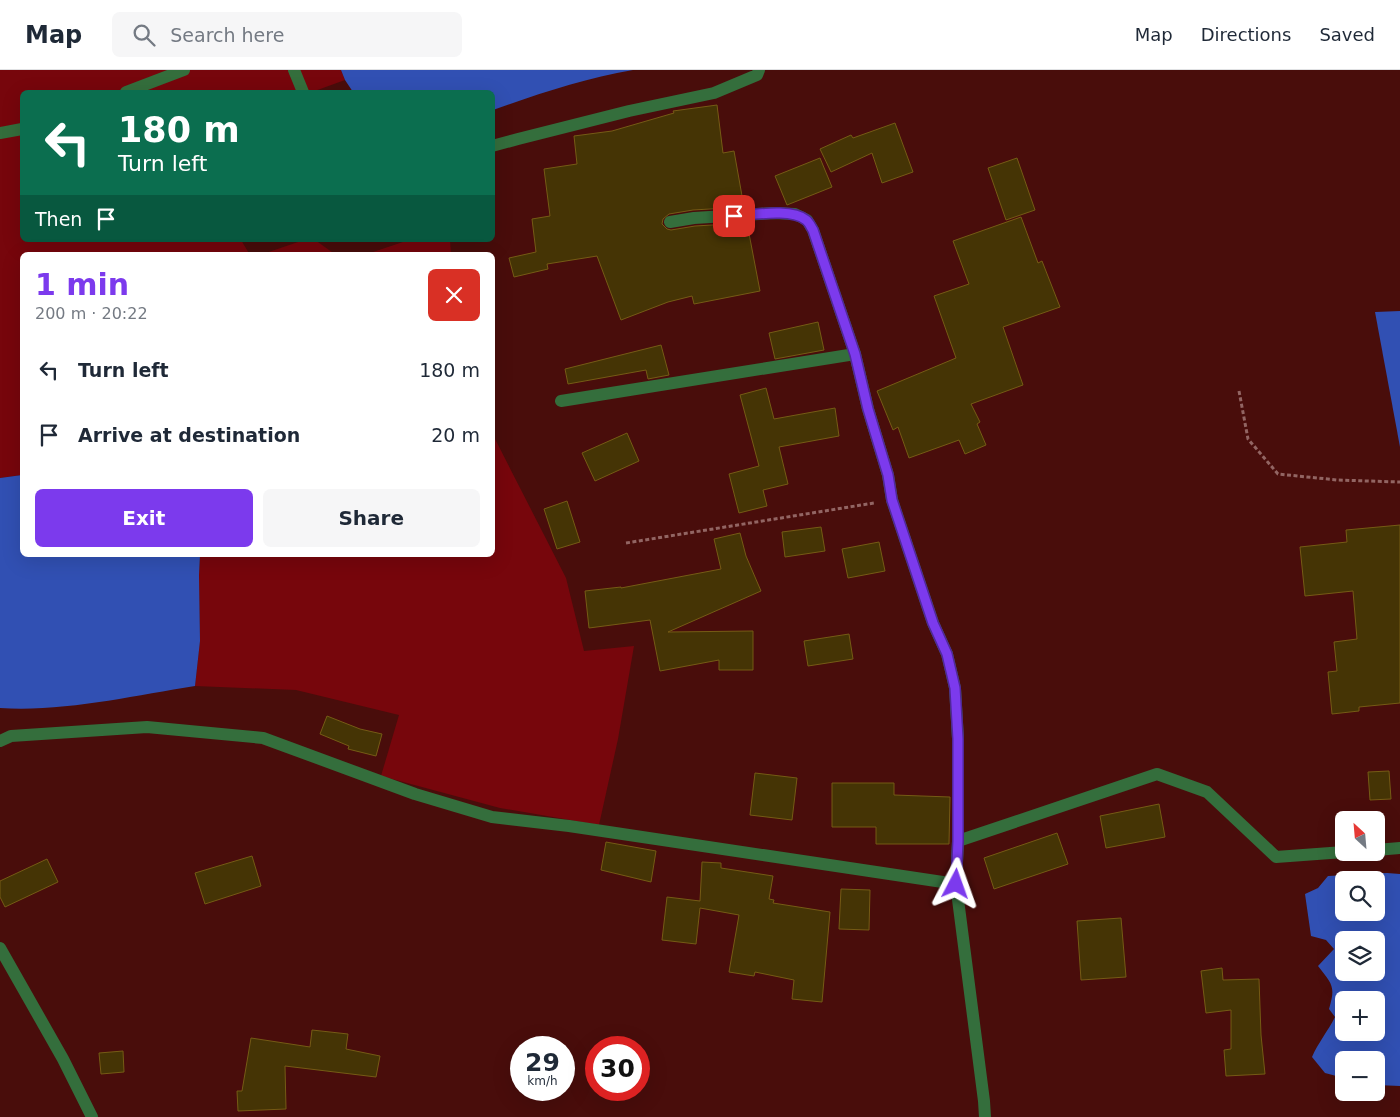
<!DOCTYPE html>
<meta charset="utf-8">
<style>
:root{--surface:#fff;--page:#f6f6f7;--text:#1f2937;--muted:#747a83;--line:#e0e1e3;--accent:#7c3aed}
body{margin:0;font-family:"DejaVu Sans",sans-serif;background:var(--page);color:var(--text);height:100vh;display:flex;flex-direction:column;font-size:19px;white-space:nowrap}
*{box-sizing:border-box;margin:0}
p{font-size:16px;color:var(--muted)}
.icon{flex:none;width:28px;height:28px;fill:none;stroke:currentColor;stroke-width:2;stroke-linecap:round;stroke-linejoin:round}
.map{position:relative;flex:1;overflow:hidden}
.drawer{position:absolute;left:20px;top:182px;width:475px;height:305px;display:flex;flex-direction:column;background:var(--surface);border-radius:8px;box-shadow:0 5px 20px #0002}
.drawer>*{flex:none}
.banner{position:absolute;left:20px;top:20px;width:475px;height:152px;border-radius:8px;box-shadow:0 5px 20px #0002;background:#0b6e4f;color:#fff;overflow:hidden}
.needle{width:32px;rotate:334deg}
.fabs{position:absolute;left:1335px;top:741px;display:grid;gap:10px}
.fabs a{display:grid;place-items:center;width:50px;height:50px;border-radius:8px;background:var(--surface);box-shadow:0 5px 20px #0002;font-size:25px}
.speed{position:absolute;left:510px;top:966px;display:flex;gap:10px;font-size:25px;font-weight:700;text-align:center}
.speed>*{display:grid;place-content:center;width:65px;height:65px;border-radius:50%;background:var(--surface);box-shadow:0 5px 20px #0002;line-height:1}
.speed small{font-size:12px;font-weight:400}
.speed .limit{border:8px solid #d22;background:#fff;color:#111}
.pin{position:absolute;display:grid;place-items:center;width:42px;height:42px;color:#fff;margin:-21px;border-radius:10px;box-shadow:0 2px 8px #0006}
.me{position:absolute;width:55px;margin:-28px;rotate:4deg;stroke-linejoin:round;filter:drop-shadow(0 0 4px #0008)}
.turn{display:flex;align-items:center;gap:18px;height:105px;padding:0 15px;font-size:22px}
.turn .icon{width:65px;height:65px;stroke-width:2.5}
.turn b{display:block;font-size:35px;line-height:42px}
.then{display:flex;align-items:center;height:48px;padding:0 15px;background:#0003;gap:10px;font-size:19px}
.round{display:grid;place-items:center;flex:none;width:52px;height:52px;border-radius:8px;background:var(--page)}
.summary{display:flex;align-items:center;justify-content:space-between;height:85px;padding:0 15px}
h1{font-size:30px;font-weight:700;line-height:38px;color:var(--accent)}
.action{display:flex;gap:10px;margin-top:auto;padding:10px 15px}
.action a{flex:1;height:58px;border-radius:8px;background:var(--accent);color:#fff;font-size:20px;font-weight:700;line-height:58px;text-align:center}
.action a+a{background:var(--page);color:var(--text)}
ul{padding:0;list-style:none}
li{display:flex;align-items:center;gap:15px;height:65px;padding:0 15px}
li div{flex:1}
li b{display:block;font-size:19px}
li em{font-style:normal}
header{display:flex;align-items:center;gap:30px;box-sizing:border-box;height:70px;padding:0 25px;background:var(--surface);border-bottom:1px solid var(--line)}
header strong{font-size:24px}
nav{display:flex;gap:28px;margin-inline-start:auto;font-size:18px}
.search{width:350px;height:45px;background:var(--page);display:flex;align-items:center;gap:12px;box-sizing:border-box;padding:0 18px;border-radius:8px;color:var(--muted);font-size:19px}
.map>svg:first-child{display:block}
.green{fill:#77060c}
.water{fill:#3150b3;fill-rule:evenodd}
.building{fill:#453405;stroke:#755b15}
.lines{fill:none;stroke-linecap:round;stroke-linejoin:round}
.path{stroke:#926563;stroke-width:3;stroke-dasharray:4 2.5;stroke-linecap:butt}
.street{stroke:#346e3c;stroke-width:12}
.route-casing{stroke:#51269a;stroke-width:12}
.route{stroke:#7c3aed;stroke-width:9}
</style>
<header>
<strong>Map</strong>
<div class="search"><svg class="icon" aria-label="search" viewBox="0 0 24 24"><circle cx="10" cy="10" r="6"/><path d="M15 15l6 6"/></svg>Search here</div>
<nav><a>Map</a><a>Directions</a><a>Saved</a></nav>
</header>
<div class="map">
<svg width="1400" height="1047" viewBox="0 0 1400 1047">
<rect width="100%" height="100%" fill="#490d0b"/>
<!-- green -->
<g class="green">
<path d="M0,0H341L345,10L312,22H22V170H241L250,185H22V405L0,408Z"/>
<path d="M304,170H315L336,185H260Z"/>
<path d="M409,170H450L451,185H364Z"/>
<path d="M493,365L566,508L584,581L634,576L618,669L599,755L500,738L381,706L399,645L296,620L195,616L200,571L199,505L200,485H492Z"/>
</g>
<!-- water -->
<g class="water">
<path d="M341,0H633C585,8 538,24 493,40L492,22H353L345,10Z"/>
<path d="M1400,241V377L1375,242Z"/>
<path d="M22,405V485H200L199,505L200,571L195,616C131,626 65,642 0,638V408Z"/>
<path d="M1387,803L1400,804V1016L1376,1015V990H1344V1008L1325,1003L1312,987C1318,973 1328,961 1335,947L1329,939C1336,916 1332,914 1318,896L1334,879L1326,870L1311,866L1305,824L1318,818L1328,806ZM1344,810H1376V842H1344ZM1344,870H1376V902H1344ZM1344,930H1376V962H1344Z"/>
</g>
<!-- building -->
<g class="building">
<path d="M717,35L723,83L734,81L744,137L693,140L669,144L663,149L662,154L667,159L671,160L695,156L747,153L760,221L694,234L692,226L668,232L621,250L597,186L547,194L548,199L514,207L509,188L536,182L532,149L550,146L544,99L577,94L574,66L612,61L674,43L673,41Z"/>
<path d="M895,53L913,102L882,113L872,83L831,102L820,79L851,65L853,68Z"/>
<path d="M820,88L832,117L787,135L775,106Z"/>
<path d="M1017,88L1035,140L1006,150L988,98Z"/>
<path d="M1021,147L1038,193L1042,191L1060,237L1003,257L1023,315L971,334L980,352L977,354L986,375L965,384L959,370L909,388L898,357L893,360L877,321L956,288L934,226L969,214L953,171Z"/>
<path d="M818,252L824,280L775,289L769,263Z"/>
<path d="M661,275L669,305L648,309L646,300L568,314L565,299Z"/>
<path d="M766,318L774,349L835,338L839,366L779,377L788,414L763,420L767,436L739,443L729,404L759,396L740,325Z"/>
<path d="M627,363L639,391L595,411L582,383Z"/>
<path d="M567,431L580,472L557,479L544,439Z"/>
<path d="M1400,455V633L1359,637V641L1332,644L1328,602L1337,601L1334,572L1357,569L1353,521L1305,526L1300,477L1347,472L1346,460Z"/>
<path d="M821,457L825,481L785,487L782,462Z"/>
<path d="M740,463L746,486L761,521L668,562L753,561V600H719V590L660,601L650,550L589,558L585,521L621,517V518L721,499L714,469Z"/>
<path d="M879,472L885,501L848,508L842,479Z"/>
<path d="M849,564L853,589L808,596L804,571Z"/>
<path d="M327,646L360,659L382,664L376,686L348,679L349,676L320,664Z"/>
<path d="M1389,701L1391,729L1370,730L1368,702Z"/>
<path d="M755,703L797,708L792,750L750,745Z"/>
<path d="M832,713H894V725L950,727L949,774H876V757H832Z"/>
<path d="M1159,734L1165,767L1106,778L1100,746Z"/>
<path d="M1057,763L1068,794L994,819L984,788Z"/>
<path d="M606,772L656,781L651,812L601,800Z"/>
<path d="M252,786L261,816L205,834L195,803Z"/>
<path d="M47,789L58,812L5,837L0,827V811Z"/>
<path d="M702,792L721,793V798L773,806L769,829L774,830L773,833L830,842L822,932L792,929L794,910L755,902L754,906L729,902L739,845L700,838L696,874L662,870L667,827L700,831Z"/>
<path d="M841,819L870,820L869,860L839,859Z"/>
<path d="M1121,848L1126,907L1081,910L1077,851Z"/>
<path d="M1222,898L1223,910L1259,909L1261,965L1265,1004L1226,1006L1224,980L1231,979V940L1206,943L1201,901Z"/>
<path d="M312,960L348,964L346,979L380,986L376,1007L285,996L286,1039L238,1041L237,1021H242L251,968L310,977Z"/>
<path d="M123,981L124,1002L101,1004L99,983Z"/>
</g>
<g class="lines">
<!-- path -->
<g class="path">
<path d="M1239,321L1248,369L1278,404L1337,410L1400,412"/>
<path d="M626,473L874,433"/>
</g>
<!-- street -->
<g class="street">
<path d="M294,0L303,22"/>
<path d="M126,22L184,0"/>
<path d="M0,63L22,59"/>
<path d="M492,76L518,69L629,41L714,23L757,5L759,0"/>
<path d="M670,152L694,148L774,143L795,144L807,150L813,160L855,284L868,339L888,405L892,430L933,553L947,584L955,618L958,669V771"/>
<path d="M561,331L855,284"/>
<path d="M0,671L11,666L147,657L263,668L415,724L492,747L569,756L956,814L958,771L1157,704L1207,722L1276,787L1344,782"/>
<path d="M1376,780L1400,778"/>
<path d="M956,814L984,1031L985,1047"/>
<path d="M0,878L63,989L92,1047"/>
</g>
</g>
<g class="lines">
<defs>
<path id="route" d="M734,146C753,145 791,138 806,150C809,152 811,157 813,160L855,284L868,339L888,405L892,430L933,553L947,584L955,618L958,669V771L956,814"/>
</defs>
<!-- route casing -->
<use href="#route" class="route-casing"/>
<!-- route -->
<use href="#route" class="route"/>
</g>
</svg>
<div class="fabs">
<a><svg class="needle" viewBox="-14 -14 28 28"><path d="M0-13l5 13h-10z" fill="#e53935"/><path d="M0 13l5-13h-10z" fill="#747a83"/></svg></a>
<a><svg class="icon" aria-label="search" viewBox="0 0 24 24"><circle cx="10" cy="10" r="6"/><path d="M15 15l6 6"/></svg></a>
<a><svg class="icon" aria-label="layers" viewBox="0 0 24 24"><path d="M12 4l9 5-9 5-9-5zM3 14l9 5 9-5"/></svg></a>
<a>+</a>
<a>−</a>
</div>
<div class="speed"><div>29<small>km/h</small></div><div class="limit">30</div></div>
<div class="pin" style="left:734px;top:146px;background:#d93025"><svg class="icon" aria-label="arrive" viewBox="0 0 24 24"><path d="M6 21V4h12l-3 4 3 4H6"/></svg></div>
<svg class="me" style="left:956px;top:814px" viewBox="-20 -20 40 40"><path d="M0-17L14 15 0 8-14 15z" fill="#7c3aed" stroke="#fff" stroke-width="4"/></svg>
<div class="banner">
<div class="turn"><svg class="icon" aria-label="left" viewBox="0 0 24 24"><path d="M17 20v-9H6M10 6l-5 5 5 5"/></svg><div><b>180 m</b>Turn left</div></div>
<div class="then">Then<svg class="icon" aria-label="arrive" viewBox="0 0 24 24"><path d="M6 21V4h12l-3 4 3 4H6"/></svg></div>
</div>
<section class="drawer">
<div class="summary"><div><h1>1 min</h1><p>200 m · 20:22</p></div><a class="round" style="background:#d93025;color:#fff"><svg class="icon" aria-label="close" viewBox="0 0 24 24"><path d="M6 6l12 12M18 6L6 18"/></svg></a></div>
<ul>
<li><svg class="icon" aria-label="left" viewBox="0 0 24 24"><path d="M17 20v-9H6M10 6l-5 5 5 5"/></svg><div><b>Turn left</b></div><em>180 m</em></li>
<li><svg class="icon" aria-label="arrive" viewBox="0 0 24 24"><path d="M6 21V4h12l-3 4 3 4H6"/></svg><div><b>Arrive at destination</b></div><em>20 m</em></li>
</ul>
<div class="action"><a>Exit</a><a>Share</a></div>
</section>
</div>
